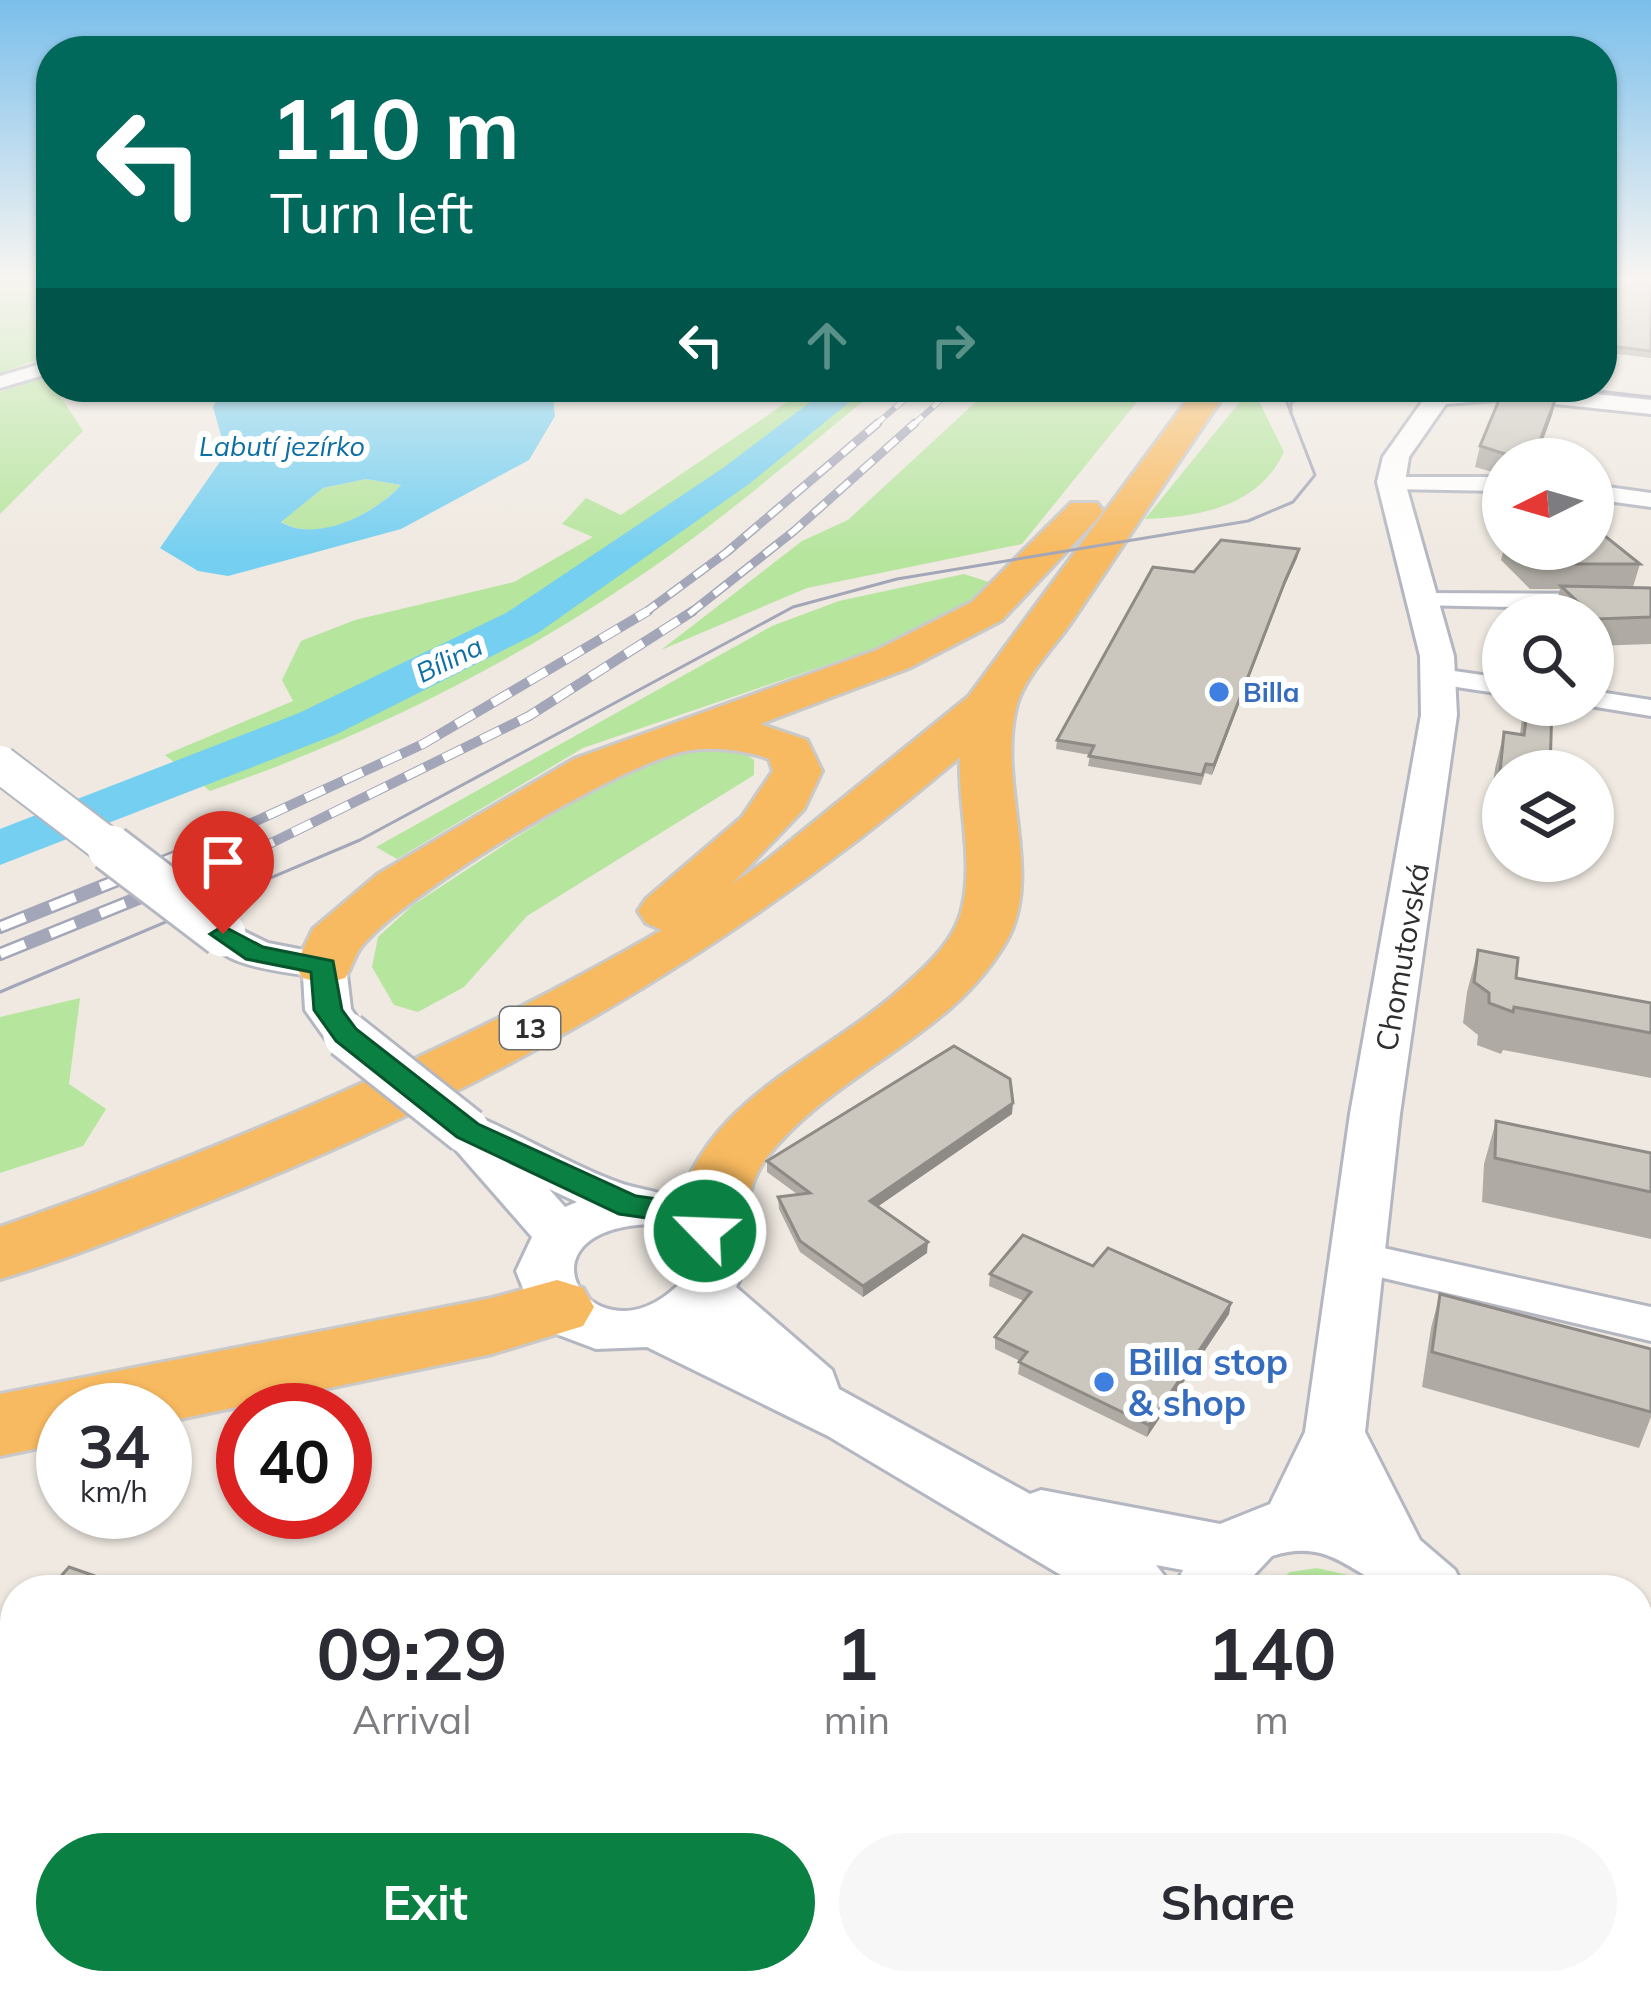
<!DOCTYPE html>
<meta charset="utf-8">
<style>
:root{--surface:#fff;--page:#f7f7f7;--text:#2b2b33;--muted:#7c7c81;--accent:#0b8043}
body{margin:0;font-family:Mulish,sans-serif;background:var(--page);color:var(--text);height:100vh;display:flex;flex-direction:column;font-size:45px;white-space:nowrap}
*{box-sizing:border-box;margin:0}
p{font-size:39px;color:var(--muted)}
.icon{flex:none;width:66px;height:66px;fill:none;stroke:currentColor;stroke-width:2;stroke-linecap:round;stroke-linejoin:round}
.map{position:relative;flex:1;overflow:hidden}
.side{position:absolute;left:0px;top:1575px;width:1653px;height:420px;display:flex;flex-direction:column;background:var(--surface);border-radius:48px 48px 0 0;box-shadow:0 3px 9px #0004}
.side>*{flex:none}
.top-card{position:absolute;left:36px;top:36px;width:1581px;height:366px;border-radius:48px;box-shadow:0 3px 9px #0004;background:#00695c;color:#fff;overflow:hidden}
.needle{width:78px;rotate:265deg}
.controls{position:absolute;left:1482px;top:438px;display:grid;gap:24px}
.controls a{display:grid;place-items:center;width:132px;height:132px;border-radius:50%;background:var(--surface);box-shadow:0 3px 9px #0004;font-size:60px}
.speed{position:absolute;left:36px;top:1383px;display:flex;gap:24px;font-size:60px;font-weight:700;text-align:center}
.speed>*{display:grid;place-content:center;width:156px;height:156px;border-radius:50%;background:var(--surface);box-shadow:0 3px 9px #0004;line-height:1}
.speed small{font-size:30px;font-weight:400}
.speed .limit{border:18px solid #d22;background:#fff;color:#111}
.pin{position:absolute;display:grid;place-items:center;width:102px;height:102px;color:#fff;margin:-123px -51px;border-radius:50% 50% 50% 0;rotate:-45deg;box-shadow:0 0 12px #0007}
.pin .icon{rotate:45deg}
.me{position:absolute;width:132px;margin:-66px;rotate:294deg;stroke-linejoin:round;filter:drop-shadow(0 0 9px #0008)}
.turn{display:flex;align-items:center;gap:42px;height:252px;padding:0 36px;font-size:54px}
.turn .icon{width:156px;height:156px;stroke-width:2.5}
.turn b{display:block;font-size:84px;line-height:102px}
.lanes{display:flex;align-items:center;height:114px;padding:0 36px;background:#0003;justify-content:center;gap:60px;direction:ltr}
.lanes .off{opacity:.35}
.eta{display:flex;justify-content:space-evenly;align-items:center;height:204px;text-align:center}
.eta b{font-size:72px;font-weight:700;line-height:84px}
.primary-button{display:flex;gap:24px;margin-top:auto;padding:24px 36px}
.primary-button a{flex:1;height:138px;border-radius:72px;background:var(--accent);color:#fff;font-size:48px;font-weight:700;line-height:138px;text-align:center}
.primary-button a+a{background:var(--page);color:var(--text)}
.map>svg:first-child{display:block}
.green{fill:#b6e59e}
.plaza{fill:#dfdcd8}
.water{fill:#75cff0;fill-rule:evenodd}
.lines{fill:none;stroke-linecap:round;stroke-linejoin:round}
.river{fill:#75cff0;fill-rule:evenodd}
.minor-casing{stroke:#b4b7c1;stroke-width:6}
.tertiary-casing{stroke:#b4b7c1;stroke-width:6}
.trunk-casing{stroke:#c9c9c9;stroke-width:6}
.minor{fill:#fff;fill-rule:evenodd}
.tertiary{fill:#fff;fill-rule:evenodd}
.trunk{fill:#f8ba60;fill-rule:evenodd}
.tram{stroke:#a3a6b8;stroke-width:3}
.rail-far3-casing{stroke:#a3a6b8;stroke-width:6}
.rail-far2-casing{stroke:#a3a6b8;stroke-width:9}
.rail-far1-casing{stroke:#a3a6b8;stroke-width:10}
.rail-casing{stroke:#a3a6b8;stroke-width:14}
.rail-far3{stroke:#fff;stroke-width:4.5;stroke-dasharray:14;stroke-linecap:butt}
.rail-far2{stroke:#fff;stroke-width:6;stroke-dasharray:16;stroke-linecap:butt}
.rail-far1{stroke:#fff;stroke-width:8;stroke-dasharray:21;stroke-linecap:butt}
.rail{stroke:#fff;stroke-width:9;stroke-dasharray:27;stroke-linecap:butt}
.tertiary-bridge-far1-casing{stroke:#b4b7c1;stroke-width:40;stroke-linecap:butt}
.tertiary-bridge-casing{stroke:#b4b7c1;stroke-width:51;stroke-linecap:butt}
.tertiary-bridge-far1{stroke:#fff;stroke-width:36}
.tertiary-bridge{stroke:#fff;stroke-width:45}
.wall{fill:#afaba4}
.shaded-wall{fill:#8e8b86}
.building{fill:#cbc7bf;stroke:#8e8b86;stroke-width:3}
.route{fill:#0b8043;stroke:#07532c;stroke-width:3}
.shop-dot{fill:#3f7fe0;stroke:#fff;stroke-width:4.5}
.labels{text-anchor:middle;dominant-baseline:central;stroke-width:12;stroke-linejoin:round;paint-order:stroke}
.far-water-label{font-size:27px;font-style:italic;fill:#0d6fa3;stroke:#fff}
.far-shop-label{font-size:27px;font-weight:bold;fill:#366cbe;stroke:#fff;text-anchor:start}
.shield{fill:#fff;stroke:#6d6d6d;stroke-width:3}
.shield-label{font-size:27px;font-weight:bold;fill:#2e2e2e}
.street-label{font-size:30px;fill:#2e2e2e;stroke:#fff}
.near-shop-label{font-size:36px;font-weight:bold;fill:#366cbe;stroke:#fff;text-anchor:start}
</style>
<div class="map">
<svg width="1651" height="1995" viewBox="0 0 1651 1995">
<rect width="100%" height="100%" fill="#efe9e1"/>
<!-- green -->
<g class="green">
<path d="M0,278H51V348L45,352L51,355L0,373Z"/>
<path d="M47,376L83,431L0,514V392Z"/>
<path d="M809,387H881C812,442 745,501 673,553C532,654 374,734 210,791L165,755L293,701L282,680L301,641L355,620L514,582L593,537L562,524L586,498L621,515Z"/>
<path d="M992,387H1149L1022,544L807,588L661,650L802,541L848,520Z"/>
<path d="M1252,387L1284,452C1259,506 1200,517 1145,519Z"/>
<path d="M366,479L401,485C376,512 316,546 281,521L323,488Z"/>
<path d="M964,574L989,582C976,610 956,617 929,630L583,748L397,859L376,847L772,626L839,601Z"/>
<path d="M732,743L754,760V775L527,916L464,987L418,1012L394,1005L372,967L378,937L413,905L518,836L648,757L701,744Z"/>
<path d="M80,998L69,1084L106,1109L83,1146L0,1173V1017Z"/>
<path d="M1317,1568L1352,1576L1373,1590H1268L1290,1572Z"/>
<path d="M1431,1980H1585V1995H1430Z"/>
</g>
<!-- plaza -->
<path class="plaza" d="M1126,1980H1431L1430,1995H1124Z"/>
<!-- water -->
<path class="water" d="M225,387H536L553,399L555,416L529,460L401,529L228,576L198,571L160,548L226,453L213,407ZM366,479L401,485C376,513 317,544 281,522L323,488Z"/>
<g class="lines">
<!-- river -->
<path class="river" d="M830,387H868L749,484L538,633L335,735L0,865V829L299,713L506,613L723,468Z"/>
<defs>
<g id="minor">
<path d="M51,361V373L0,388V376Z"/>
<path d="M1383,477H1503V491L1391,489L1383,487Z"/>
<path d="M1593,485L1651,493V507L1593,499Z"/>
<path d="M1422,593L1651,594V610L1413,605V595Z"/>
<path d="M1440,669L1503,678V694L1430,683V671Z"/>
<path d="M1593,691L1651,700V716L1584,705H1593Z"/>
<path d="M1356,1242L1651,1307V1341L1341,1268L1334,1257L1341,1246Z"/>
</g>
<g id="tertiary">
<path d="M1405,387H1529L1651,400V414L1508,399L1446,404L1409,457L1405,482L1454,656L1457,715L1400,1114L1365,1432L1420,1540L1455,1570L1465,1590C1444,1590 1406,1597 1388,1588C1346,1568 1325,1539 1272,1556L1240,1590H1086L828,1436L647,1347L596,1349L551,1332L533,1313L516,1271L532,1237L449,1142L442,1131L449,1120L467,1115L485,1120C524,1137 601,1181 638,1188C683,1198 773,1221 736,1287L832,1370L839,1389L1030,1494L1041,1490L1220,1524L1270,1504L1305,1432L1350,1114L1421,715L1420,656L1377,482L1383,457L1424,399ZM549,1189L577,1202L565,1207ZM650,1224L687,1246C694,1269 687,1279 669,1293C589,1357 512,1230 650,1224ZM1156,1565L1183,1570L1174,1588Z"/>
<path d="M223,921L268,943L340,957L346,966L351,1009L369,1035L362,1045H330L305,1010L303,975C267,969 224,966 202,934L208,925Z"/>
<path d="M1638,1744L1651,1749V1864L1638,1858Z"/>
</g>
<g id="trunk">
<path d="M1197,387H1230C1176,464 1125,543 1072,621C1055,646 1025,676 1017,704C996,780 1043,872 1008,938C953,1038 835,1070 767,1157C745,1186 748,1219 730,1248L705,1256L680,1248L670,1231C701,1092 820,1066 912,979C932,961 953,940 961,913C975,863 958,808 960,757C730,953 493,1088 213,1200C143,1228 72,1258 0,1279V1227C230,1146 451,1052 662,930L646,923L638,911L646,899L742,817L773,771L769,759C746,750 711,746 686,751C621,763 403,894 362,946C354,955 352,968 345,978L324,984L303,978L295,966L313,929L378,874L574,759L877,650L972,602L1071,503H1097L1103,511L1097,519L1002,620L909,668L760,724L807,740L822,771L804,809L732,884L767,860L969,696Z"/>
<path d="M557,1280L583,1288L594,1307L583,1326L492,1354L165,1422V1410H63V1443L0,1456V1394L492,1298Z"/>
</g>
</defs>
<!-- minor casing -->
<use href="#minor" class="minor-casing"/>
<!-- tertiary casing -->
<use href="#tertiary" class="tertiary-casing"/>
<!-- trunk casing -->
<use href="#trunk" class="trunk-casing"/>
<!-- minor -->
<use href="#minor" class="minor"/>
<!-- tertiary -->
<use href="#tertiary" class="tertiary"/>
<!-- trunk -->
<use href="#trunk" class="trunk"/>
<!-- tram -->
<g class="tram">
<path d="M1562,387L1651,397"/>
<path d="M1291,414V403L1306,393L1347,387"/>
<path d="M0,992L360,840L793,607L897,579L1248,521L1293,502L1315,475L1281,387"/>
</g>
<defs>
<g id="rail-far3">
<path d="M874,426L919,387"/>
<path d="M912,426L955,387"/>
</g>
<g id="rail-far2">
<path d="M643,614L727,552L878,423"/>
<path d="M689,614L794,531L915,423"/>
</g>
<g id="rail-far1">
<path d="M191,851L423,744L648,611"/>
<path d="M255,851L529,716L693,611"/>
</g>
<g id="rail">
<path d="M0,927L198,848"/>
<path d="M0,954L262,848"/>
</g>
</defs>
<!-- rail-far3 casing -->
<use href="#rail-far3" class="rail-far3-casing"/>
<!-- rail-far2 casing -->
<use href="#rail-far2" class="rail-far2-casing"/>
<!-- rail-far1 casing -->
<use href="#rail-far1" class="rail-far1-casing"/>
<!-- rail casing -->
<use href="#rail" class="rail-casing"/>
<!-- rail-far3 -->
<use href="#rail-far3" class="rail-far3"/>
<!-- rail-far2 -->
<use href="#rail-far2" class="rail-far2"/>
<!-- rail-far1 -->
<use href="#rail-far1" class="rail-far1"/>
<!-- rail -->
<use href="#rail" class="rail"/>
<defs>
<path id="tertiary-bridge-far1" d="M0,764L114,851"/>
<g id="tertiary-bridge">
<path d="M110,848L223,934"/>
<path d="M346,1035L467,1131"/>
</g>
</defs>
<!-- tertiary-bridge-far1 casing -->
<use href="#tertiary-bridge-far1" class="tertiary-bridge-far1-casing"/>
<!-- tertiary-bridge casing -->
<use href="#tertiary-bridge" class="tertiary-bridge-casing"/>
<!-- tertiary-bridge-far1 -->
<use href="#tertiary-bridge-far1" class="tertiary-bridge-far1"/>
<!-- tertiary-bridge -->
<use href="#tertiary-bridge" class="tertiary-bridge"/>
</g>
<!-- wall -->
<g class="wall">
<path d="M1602,275L1651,281V358L1602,352Z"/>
<path d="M1557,395L1552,415L1536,459H1503V498L1485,495L1490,474L1496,473L1475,467L1480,446Z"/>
<path d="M1299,549L1297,558L1283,589L1212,775L1205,773L1201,785L1088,766L1090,755L1056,749L1057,740L1194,572Z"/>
<path d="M1504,549H1593L1640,564L1633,587L1651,588V644L1593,646V615H1557L1554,612L1560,589H1530L1501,560Z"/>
<path d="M1524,705H1552L1503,771V811L1490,809L1495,769L1504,732L1520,734Z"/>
<path d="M1478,950L1516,978L1651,1003V1078L1503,1050L1501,1054L1477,1045L1478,1035L1463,1023L1467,992Z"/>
<path d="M1012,1114L878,1206L927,1253L863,1297L800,1252L779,1209L778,1197L797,1194L767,1172V1161Z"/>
<path d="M1496,1121L1651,1153V1239L1482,1202L1484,1164Z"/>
<path d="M1093,1266L1231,1303L1229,1314L1147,1437L1018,1374L1020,1361L995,1349V1337L1024,1301L989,1286L990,1274Z"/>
<path d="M1440,1294L1651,1349V1417L1639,1448L1422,1387L1431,1328Z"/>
<path d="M360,1980H696L690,1995H396Z"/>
</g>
<!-- shaded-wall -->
<g class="shaded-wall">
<path d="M1557,395L1552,415L1536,459H1533Z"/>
<path d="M1299,549L1297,558L1283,589L1212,775L1214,765L1285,581Z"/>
<path d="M1013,1103L1012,1114L870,1212V1201Z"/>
<path d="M928,1242L927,1253L863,1297V1286Z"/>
<path d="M1231,1303L1229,1314L1147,1437L1149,1425Z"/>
<path d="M15,1811V1830L0,1851V1831Z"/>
<path d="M691,1980H696L690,1995H685Z"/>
</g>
<!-- building -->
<g class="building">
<path d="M1602,275H1636L1651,281V351L1602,345Z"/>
<path d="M1504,388L1557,395L1533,459H1512V456L1480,446Z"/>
<path d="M1593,532H1600L1640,564H1536L1521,549H1593Z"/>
<path d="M1221,540L1299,549L1285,581L1214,765L1206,764L1202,775L1089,756L1094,746L1057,740L1153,567L1194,572Z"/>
<path d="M1561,586L1651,588V617L1596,619Z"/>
<path d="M1528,705H1552L1550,771L1500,772L1504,732L1524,735Z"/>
<path d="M1478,950L1518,958L1516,978L1651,1003V1033L1514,1007L1513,1012L1489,1003V993L1474,982Z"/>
<path d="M954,1046L1010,1079L1013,1103L870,1201L928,1242L863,1286L800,1241L778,1197L810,1193L767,1161Z"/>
<path d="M1496,1121L1651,1153V1192L1495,1158Z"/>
<path d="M1023,1235L1093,1266L1108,1248L1231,1303L1149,1425L1019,1362L1027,1352L995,1337L1031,1292L990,1274Z"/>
<path d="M1440,1294L1651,1349V1412L1432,1352Z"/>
<path d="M69,1567L135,1590H49Z"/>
<path d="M15,1630V1811L0,1831V1647Z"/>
<path d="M384,1980H691L685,1995H421Z"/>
</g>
<!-- sky -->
<linearGradient id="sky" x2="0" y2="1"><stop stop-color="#7abfeb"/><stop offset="0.5" stop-color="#f8f5f2"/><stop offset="1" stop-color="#f8f5f2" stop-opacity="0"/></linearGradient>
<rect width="1651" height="555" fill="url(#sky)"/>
<!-- route -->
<path class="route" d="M223,926L263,947L333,961L342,1010L356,1029L478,1124L636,1196L679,1202L721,1231L716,1238L705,1242L661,1220L619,1214L457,1137L336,1041L314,1010L311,972L246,959L210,934Z"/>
<!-- markers -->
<g class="shop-dot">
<circle cx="1219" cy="692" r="12"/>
<circle cx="1104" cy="1382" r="12"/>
</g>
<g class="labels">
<!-- far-water labels -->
<g class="far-water-label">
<text x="282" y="446">Labutí jezírko</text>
<text transform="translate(449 659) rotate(-26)">Bílina</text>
</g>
<!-- far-shop labels -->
<g class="far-shop-label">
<text x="1243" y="692">Billa</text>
</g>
<!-- shield labels -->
<rect class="shield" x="500" y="1007" width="60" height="42" rx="9"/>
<g class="shield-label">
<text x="530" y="1028">13</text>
</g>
<!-- street labels -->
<g class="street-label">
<text transform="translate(1402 957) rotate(-80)">Chomutovská</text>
</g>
<!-- near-shop labels -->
<g class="near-shop-label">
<text x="1128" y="1361">Billa stop<tspan x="1128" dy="41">&amp; shop</tspan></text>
</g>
</g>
</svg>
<div class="controls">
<a><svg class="needle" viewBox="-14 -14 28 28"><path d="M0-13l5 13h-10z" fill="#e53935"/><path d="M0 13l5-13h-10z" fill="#7c7c81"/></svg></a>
<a><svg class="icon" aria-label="search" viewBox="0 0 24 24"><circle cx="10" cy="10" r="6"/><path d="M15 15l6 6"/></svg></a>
<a><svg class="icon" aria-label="layers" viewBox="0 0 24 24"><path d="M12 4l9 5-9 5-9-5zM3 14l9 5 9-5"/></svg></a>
</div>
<div class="speed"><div>34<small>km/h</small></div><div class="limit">40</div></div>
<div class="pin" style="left:223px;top:934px;background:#d93025"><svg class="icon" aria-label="arrive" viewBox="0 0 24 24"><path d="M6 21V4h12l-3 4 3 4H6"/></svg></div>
<svg class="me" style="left:705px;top:1231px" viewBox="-20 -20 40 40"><circle r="17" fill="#0b8043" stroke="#fff" stroke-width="3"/><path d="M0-11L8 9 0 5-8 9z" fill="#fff"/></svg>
<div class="top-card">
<div class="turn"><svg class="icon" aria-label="left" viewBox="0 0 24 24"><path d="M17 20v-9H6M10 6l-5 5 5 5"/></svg><div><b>110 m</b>Turn left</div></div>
<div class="lanes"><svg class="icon" aria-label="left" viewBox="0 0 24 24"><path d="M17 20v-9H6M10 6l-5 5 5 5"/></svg><svg class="icon off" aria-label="ahead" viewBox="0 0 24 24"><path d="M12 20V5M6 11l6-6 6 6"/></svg><svg class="icon off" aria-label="right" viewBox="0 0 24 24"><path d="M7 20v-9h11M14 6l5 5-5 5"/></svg></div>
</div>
<section class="side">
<div class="eta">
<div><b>09:29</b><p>Arrival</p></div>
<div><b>1</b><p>min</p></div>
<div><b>140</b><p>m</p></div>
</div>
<div class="primary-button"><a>Exit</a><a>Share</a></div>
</section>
</div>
